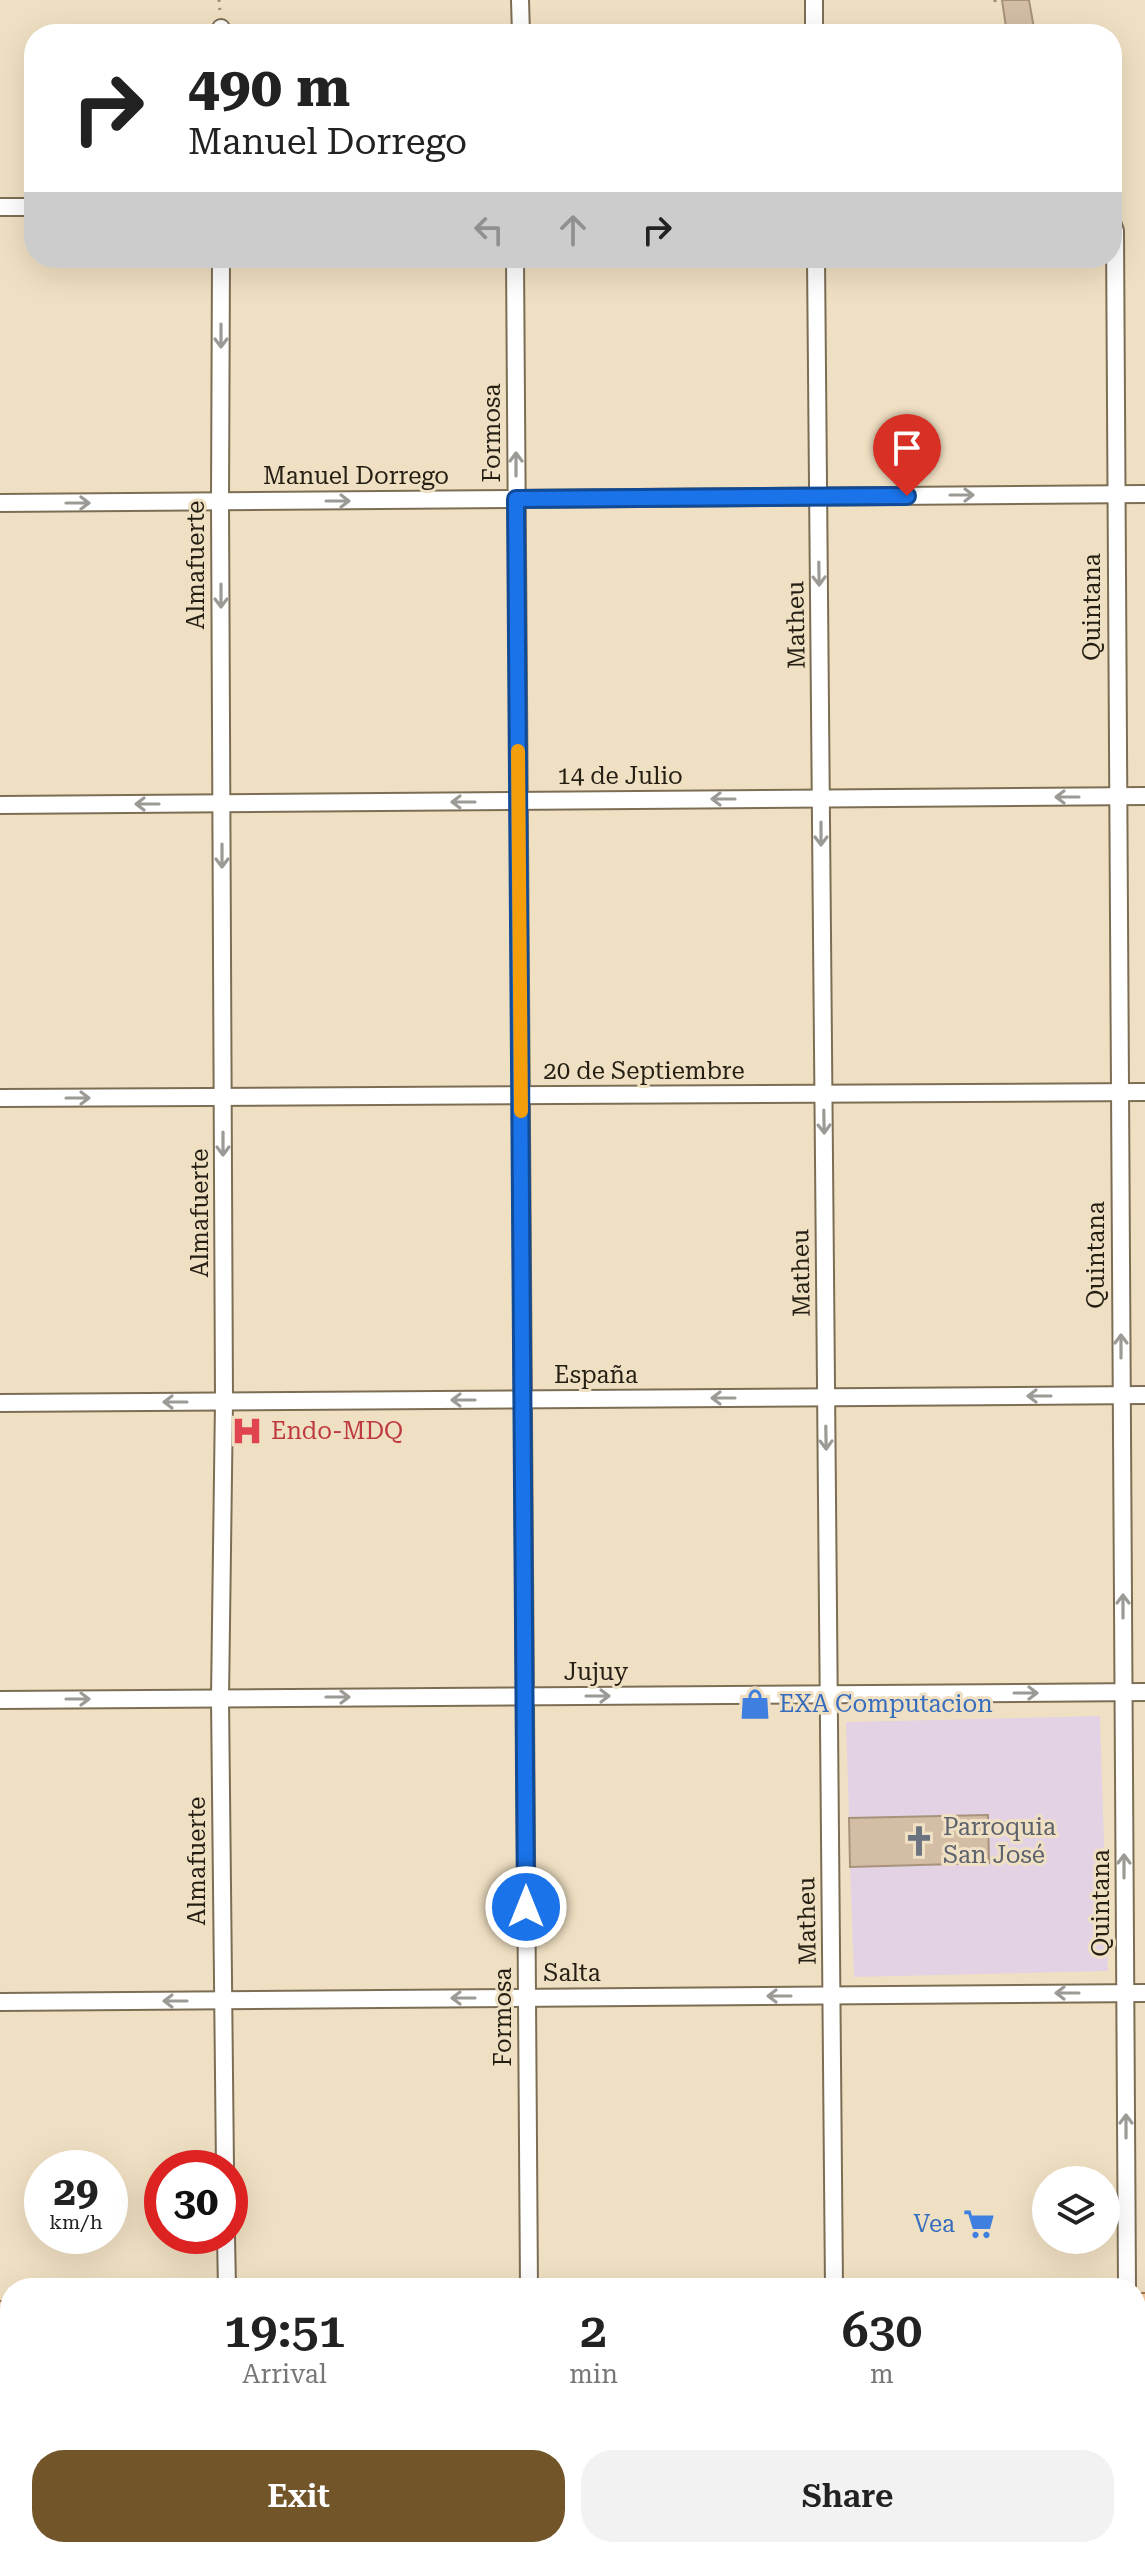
<!DOCTYPE html>
<meta charset="utf-8">
<style>
:root{--surface:#fff;--page:#f2f2f2;--text:#222;--muted:#767676;--accent:#725629}
body{margin:0;font-family:"Roboto Serif",serif;background:var(--page);color:var(--text);height:100vh;display:flex;flex-direction:column;font-size:30px;white-space:nowrap}
*{box-sizing:border-box;margin:0}
p{font-size:26px;color:var(--muted)}
.icon{flex:none;width:44px;height:44px;fill:none;stroke:currentColor;stroke-width:2;stroke-linecap:round;stroke-linejoin:round}
.map{position:relative;flex:1;overflow:hidden}
.panel{position:absolute;left:0px;top:2278px;width:1146px;height:280px;display:flex;flex-direction:column;background:var(--surface);border-radius:32px 32px 0 0;box-shadow:0 8px 32px #0002}
.panel>*{flex:none}
.guide{position:absolute;left:24px;top:24px;width:1098px;height:244px;border-radius:32px;box-shadow:0 8px 32px #0002;background:#fff;color:var(--text);overflow:hidden}
.buttons{position:absolute;left:1032px;top:2166px;display:grid;gap:16px}
.buttons a{display:grid;place-items:center;width:88px;height:88px;border-radius:50%;background:var(--surface);box-shadow:0 8px 32px #0002;font-size:40px}
.speed{position:absolute;left:24px;top:2150px;display:flex;gap:16px;font-size:40px;font-weight:700;text-align:center}
.speed>*{display:grid;place-content:center;width:104px;height:104px;border-radius:50%;background:var(--surface);box-shadow:0 8px 32px #0002;line-height:1}
.speed small{font-size:20px;font-weight:400}
.speed .limit{border:12px solid #d22;background:#fff;color:#111}
.pin{position:absolute;display:grid;place-items:center;width:68px;height:68px;color:#fff;margin:-82px -34px;border-radius:50% 50% 50% 0;rotate:-45deg;box-shadow:0 0 8px #0007}
.pin .icon{rotate:45deg}
.me{position:absolute;width:88px;margin:-44px;rotate:0deg;stroke-linejoin:round;filter:drop-shadow(0 0 6px #0008)}
.turn{display:flex;align-items:center;gap:28px;height:168px;padding:0 32px;font-size:36px}
.turn .icon{width:104px;height:104px;stroke-width:2.5}
.turn b{display:block;font-size:56px;line-height:68px}
.lanes{display:flex;align-items:center;height:76px;padding:0 32px;background:#0003;justify-content:center;gap:40px;direction:ltr}
.lanes .off{opacity:.35}
.eta{display:flex;justify-content:space-evenly;align-items:center;height:136px;text-align:center}
.eta b{font-size:48px;font-weight:600;line-height:56px}
.primary-button{display:flex;gap:16px;margin-top:auto;padding:16px 32px}
.primary-button a{flex:1;height:92px;border-radius:32px;background:var(--accent);color:#fff;font-size:32px;font-weight:600;line-height:92px;text-align:center}
.primary-button a+a{background:var(--page);color:var(--text)}
.map>svg:first-child{display:block}
.education{fill:#e3d2e3}
.building{fill:#d4bda5;stroke:#a7927b;stroke-width:2}
.lines{fill:none;stroke-linecap:round;stroke-linejoin:round}
.minor-casing{stroke:#7c6e54;stroke-width:20}
.primary-casing{stroke:#aa7649;stroke-width:30}
.path{stroke:#998d78;stroke-width:3;stroke-dasharray:2 6;stroke-linecap:butt}
.minor{stroke:#fff;stroke-width:16}
.primary{stroke:#f7caa3;stroke-width:26}
.oneway{stroke:#9c9a95}
.route-casing{stroke:#114b97;stroke-width:20}
.route{stroke:#1a73e8;stroke-width:14}
.slow{stroke:#f59e0b;stroke-width:14}
.labels{text-anchor:middle;dominant-baseline:central;stroke-width:6;stroke-linejoin:round;paint-order:stroke}
.street-label{font-size:24px;fill:#241e13;stroke:#f0e0c3}
.health-label{font-size:24px;fill:#be3a42;stroke:#f0e0c3;text-anchor:start}
.shop-label{font-size:24px;fill:#366cbe;stroke:#f0e0c3;text-anchor:start}
.worship-label{font-size:24px;fill:#5b616d;stroke:#f0e0c3;text-anchor:start}
</style>
<div class="map">
<svg width="1145" height="2558" viewBox="0 0 1145 2558">
<rect width="100%" height="100%" fill="#f0e0c3"/>
<!-- education -->
<path class="education" d="M1100,1716L1108,1971L854,1977L850,1867L989,1863L987,1815L849,1818L846,1722Z"/>
<!-- building -->
<g class="building">
<path d="M1002,0H1029L1035,34H1007Z"/>
<path d="M988,1815L989,1863L850,1867L849,1818Z"/>
</g>
<g class="lines">
<defs>
<g id="minor">
<path d="M520,0L521,34"/>
<path d="M814,0V34"/>
<path d="M221,28V34"/>
<path d="M0,207H34"/>
<path d="M1112,222L1115,231L1127,2288"/>
<path d="M221,258L220,502L224,1401L220,1698L225,2168"/>
<path d="M515,258L529,2288"/>
<path d="M816,258L834,2288"/>
<path d="M0,503L1145,494"/>
<path d="M0,805L1145,796"/>
<path d="M0,1098L1145,1092"/>
<path d="M0,1403L1145,1395"/>
<path d="M0,1700L1145,1692"/>
<path d="M0,2002L1145,1993"/>
<path d="M226,2236L227,2288"/>
<path d="M228,2548V2558"/>
<path d="M531,2548V2558"/>
<path d="M836,2548V2558"/>
<path d="M1129,2548V2558"/>
</g>
<g id="primary">
<path d="M1136,2307H1145"/>
<path d="M0,2315H10"/>
</g>
</defs>
<!-- minor casing -->
<use href="#minor" class="minor-casing"/>
<!-- primary casing -->
<use href="#primary" class="primary-casing"/>
<!-- path -->
<g class="path">
<path d="M219,0L220,12"/>
<path d="M995,0V4"/>
</g>
<!-- minor -->
<use href="#minor" class="minor"/>
<!-- primary -->
<use href="#primary" class="primary"/>
</g>
<!-- one-way arrows -->
<defs><path id="oneway-shaft" d="M-6 0H5M1.5-3L5.5 0L1.5 3" fill="none" stroke-width="1.6" stroke-linecap="round" stroke-linejoin="round" transform="scale(2)"/></defs>
<g class="oneway">
<use href="#oneway-shaft" transform="translate(221 336) rotate(90)"/>
<use href="#oneway-shaft" transform="translate(516 464) rotate(-90)"/>
<use href="#oneway-shaft" transform="translate(962 495)"/>
<use href="#oneway-shaft" transform="translate(338 501)"/>
<use href="#oneway-shaft" transform="translate(78 503)"/>
<use href="#oneway-shaft" transform="translate(819 574) rotate(89)"/>
<use href="#oneway-shaft" transform="translate(221 596) rotate(90)"/>
<use href="#oneway-shaft" transform="translate(1067 797) rotate(180)"/>
<use href="#oneway-shaft" transform="translate(723 799) rotate(180)"/>
<use href="#oneway-shaft" transform="translate(463 802) rotate(180)"/>
<use href="#oneway-shaft" transform="translate(147 804) rotate(180)"/>
<use href="#oneway-shaft" transform="translate(821 834) rotate(90)"/>
<use href="#oneway-shaft" transform="translate(222 856) rotate(90)"/>
<use href="#oneway-shaft" transform="translate(78 1098)"/>
<use href="#oneway-shaft" transform="translate(824 1122) rotate(89)"/>
<use href="#oneway-shaft" transform="translate(223 1144) rotate(90)"/>
<use href="#oneway-shaft" transform="translate(1121 1346) rotate(-90)"/>
<use href="#oneway-shaft" transform="translate(1039 1396) rotate(180)"/>
<use href="#oneway-shaft" transform="translate(723 1398) rotate(180)"/>
<use href="#oneway-shaft" transform="translate(463 1400) rotate(180)"/>
<use href="#oneway-shaft" transform="translate(175 1402) rotate(180)"/>
<use href="#oneway-shaft" transform="translate(826 1438) rotate(89)"/>
<use href="#oneway-shaft" transform="translate(1123 1606) rotate(-90)"/>
<use href="#oneway-shaft" transform="translate(1026 1693)"/>
<use href="#oneway-shaft" transform="translate(598 1696)"/>
<use href="#oneway-shaft" transform="translate(338 1697)"/>
<use href="#oneway-shaft" transform="translate(78 1699)"/>
<use href="#oneway-shaft" transform="translate(1124 1866) rotate(-90)"/>
<use href="#oneway-shaft" transform="translate(1067 1993) rotate(180)"/>
<use href="#oneway-shaft" transform="translate(779 1996) rotate(180)"/>
<use href="#oneway-shaft" transform="translate(463 1998) rotate(180)"/>
<use href="#oneway-shaft" transform="translate(175 2001) rotate(180)"/>
<use href="#oneway-shaft" transform="translate(1126 2126) rotate(-90)"/>
</g>
<g class="lines">
<defs>
<path id="route" d="M526,1907L516,499L907,496"/>
</defs>
<!-- route casing -->
<use href="#route" class="route-casing"/>
<!-- route -->
<use href="#route" class="route"/>
<!-- slow -->
<path class="slow" d="M518,751L521,1111"/>
</g>
<!-- icons -->
<defs>
<symbol id="hospital-bare" viewBox="-9 -9 18 18"><path d="M-5-5h3v3.5h4V-5h3V5h-3V1.5h-4V5h-3Z" fill="#e0444e" stroke="#f0e0c3" stroke-width="2.5" paint-order="stroke"/></symbol>
<symbol id="shop-bare" viewBox="-9 -9 18 18"><path d="M-5-2.5h2.3a2.7 3.5 0 0 1 5.4 0H5L5.5 6h-11ZM-1.5-2.5h3a1.5 2.3 0 0 0-3 0Z" fill="#3f7fe0" stroke="#f0e0c3" stroke-width="2.5" paint-order="stroke"/></symbol>
<symbol id="church-bare" viewBox="-9 -9 18 18"><path d="M-1.2-6h2.4v3.5h3.3v2.4h-3.3V6h-2.4V-.1h-3.3v-2.4h3.3Z" fill="#6b7280" stroke="#f0e0c3" stroke-width="2.5" paint-order="stroke"/></symbol>
<symbol id="supermarket-bare" viewBox="-9 -9 18 18"><path d="M-6-5.5h2.5l.6 2H6L4.5 2H-2.5L-4.4-4H-6ZM-1.5 3.2a1.3 1.3 0 1 0 .1 0ZM3 3.2a1.3 1.3 0 1 0 .1 0Z" fill="#3f7fe0" stroke="#f0e0c3" stroke-width="2.5" paint-order="stroke"/></symbol>
</defs>
<g fill-rule="evenodd">
<use href="#hospital-bare" x="225" y="1409" width="44" height="44"/>
<use href="#shop-bare" x="733" y="1682" width="44" height="44"/>
<use href="#church-bare" x="897" y="1819" width="44" height="44"/>
<use href="#supermarket-bare" x="957" y="2202" width="44" height="44"/>
</g>
<g class="labels">
<!-- street labels -->
<g class="street-label">
<text transform="translate(492 433) rotate(-90)">Formosa</text>
<text x="356" y="476">Manuel Dorrego</text>
<text transform="translate(196 565) rotate(-90)">Almafuerte</text>
<text transform="translate(1092 607) rotate(-90)">Quintana</text>
<text transform="translate(796 625) rotate(-91)">Matheu</text>
<text x="620" y="776">14 de Julio</text>
<text x="644" y="1071">20 de Septiembre</text>
<text transform="translate(200 1213) rotate(-90)">Almafuerte</text>
<text transform="translate(1096 1255) rotate(-90)">Quintana</text>
<text transform="translate(801 1273) rotate(-91)">Matheu</text>
<text x="596" y="1375">España</text>
<text x="596" y="1672">Jujuy</text>
<text transform="translate(197 1861) rotate(-90)">Almafuerte</text>
<text transform="translate(1101 1903) rotate(-90)">Quintana</text>
<text transform="translate(807 1921) rotate(-91)">Matheu</text>
<text x="572" y="1973">Salta</text>
<text transform="translate(503 2017) rotate(-90)">Formosa</text>
</g>
<!-- health labels -->
<g class="health-label">
<text x="271" y="1431">Endo-MDQ</text>
</g>
<!-- shop labels -->
<g class="shop-label">
<text x="779" y="1704">EXA Computacion</text>
<text x="955" y="2224" text-anchor="end">Vea</text>
</g>
<!-- worship labels -->
<g class="worship-label">
<text x="943" y="1827">Parroquia<tspan x="943" dy="28">San José</tspan></text>
</g>
</g>
</svg>
<div class="buttons">
<a><svg class="icon" aria-label="layers" viewBox="0 0 24 24"><path d="M12 4l9 5-9 5-9-5zM3 14l9 5 9-5"/></svg></a>
</div>
<div class="speed"><div>29<small>km/h</small></div><div class="limit">30</div></div>
<div class="pin" style="left:907px;top:496px;background:#d93025"><svg class="icon" aria-label="arrive" viewBox="0 0 24 24"><path d="M6 21V4h12l-3 4 3 4H6"/></svg></div>
<svg class="me" style="left:526px;top:1907px" viewBox="-20 -20 40 40"><circle r="17" fill="#1a73e8" stroke="#fff" stroke-width="3"/><path d="M0-11L8 9 0 5-8 9z" fill="#fff"/></svg>
<div class="guide">
<div class="turn"><svg class="icon" aria-label="right" viewBox="0 0 24 24"><path d="M7 20v-9h11M14 6l5 5-5 5"/></svg><div><b>490 m</b>Manuel Dorrego</div></div>
<div class="lanes"><svg class="icon off" aria-label="left" viewBox="0 0 24 24"><path d="M17 20v-9H6M10 6l-5 5 5 5"/></svg><svg class="icon off" aria-label="ahead" viewBox="0 0 24 24"><path d="M12 20V5M6 11l6-6 6 6"/></svg><svg class="icon" aria-label="right" viewBox="0 0 24 24"><path d="M7 20v-9h11M14 6l5 5-5 5"/></svg></div>
</div>
<section class="panel">
<div class="eta">
<div><b>19:51</b><p>Arrival</p></div>
<div><b>2</b><p>min</p></div>
<div><b>630</b><p>m</p></div>
</div>
<div class="primary-button"><a>Exit</a><a>Share</a></div>
</section>
</div>
